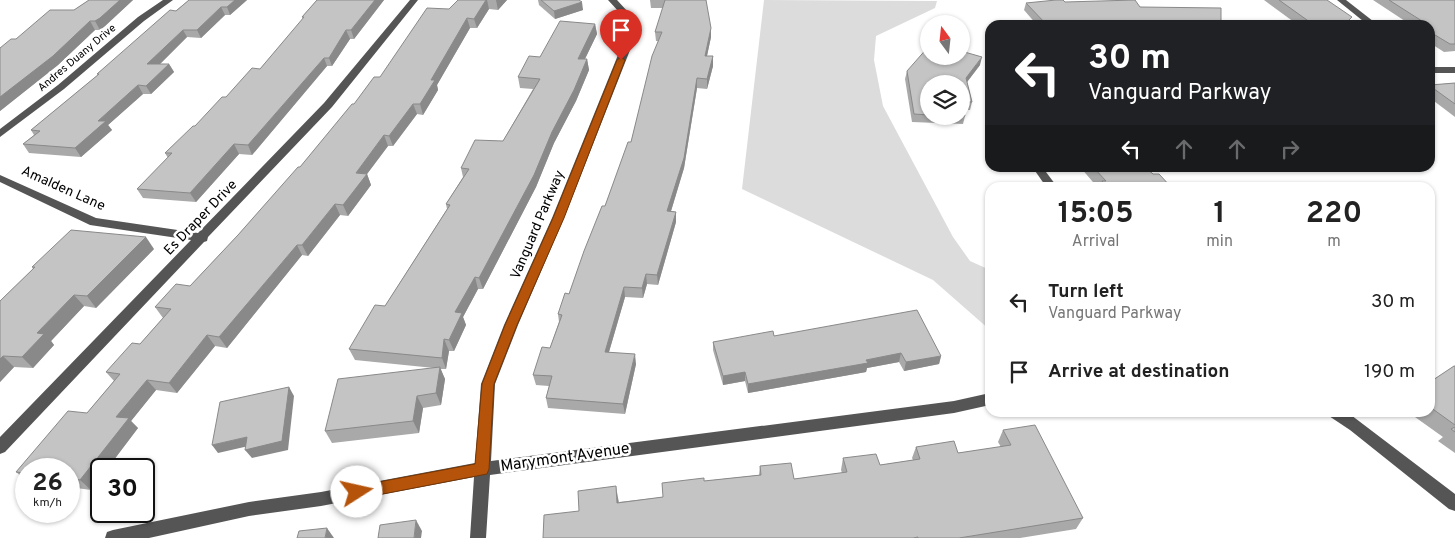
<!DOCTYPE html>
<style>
:root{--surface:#fff;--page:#f6f6f6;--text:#222;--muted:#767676}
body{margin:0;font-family:Overpass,sans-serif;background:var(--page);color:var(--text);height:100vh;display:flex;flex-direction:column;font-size:19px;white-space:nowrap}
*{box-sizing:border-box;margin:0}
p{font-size:16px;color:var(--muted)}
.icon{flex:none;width:28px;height:28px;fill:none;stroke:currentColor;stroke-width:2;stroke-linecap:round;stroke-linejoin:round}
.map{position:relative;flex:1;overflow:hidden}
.details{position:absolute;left:985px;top:182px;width:450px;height:235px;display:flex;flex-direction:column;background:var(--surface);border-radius:15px;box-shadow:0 1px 4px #0004}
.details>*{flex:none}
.guide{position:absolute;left:985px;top:20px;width:450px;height:152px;border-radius:15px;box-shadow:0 1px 4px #0004;background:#202124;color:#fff;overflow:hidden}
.needle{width:32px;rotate:345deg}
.controls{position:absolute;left:920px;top:15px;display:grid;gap:10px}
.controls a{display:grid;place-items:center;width:50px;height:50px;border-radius:50%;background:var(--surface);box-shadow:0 1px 4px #0004;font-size:25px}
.speed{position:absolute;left:15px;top:458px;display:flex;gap:10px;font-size:25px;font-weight:700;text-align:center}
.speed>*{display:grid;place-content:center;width:65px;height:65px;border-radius:50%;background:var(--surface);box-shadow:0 1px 4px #0004;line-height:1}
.speed small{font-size:12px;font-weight:400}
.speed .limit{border:2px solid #111;border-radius:8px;background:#fff;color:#111}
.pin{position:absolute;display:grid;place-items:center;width:42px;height:42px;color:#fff;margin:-51px -21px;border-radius:50% 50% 50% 0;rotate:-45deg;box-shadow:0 0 5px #0007}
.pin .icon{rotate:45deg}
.me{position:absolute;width:55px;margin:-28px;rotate:80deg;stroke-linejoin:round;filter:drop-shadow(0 0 4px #0008)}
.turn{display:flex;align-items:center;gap:18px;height:105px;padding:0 20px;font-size:22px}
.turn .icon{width:65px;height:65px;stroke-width:2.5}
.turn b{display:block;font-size:35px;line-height:42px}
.lanes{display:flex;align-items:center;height:48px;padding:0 20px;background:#0003;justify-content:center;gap:25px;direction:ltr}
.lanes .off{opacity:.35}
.eta{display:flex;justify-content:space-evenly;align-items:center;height:85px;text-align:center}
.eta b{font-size:30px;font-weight:700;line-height:35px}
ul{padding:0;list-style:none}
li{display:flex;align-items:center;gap:15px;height:70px;padding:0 20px}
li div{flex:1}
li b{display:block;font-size:19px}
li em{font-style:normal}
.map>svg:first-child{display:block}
.green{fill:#dcdcdc}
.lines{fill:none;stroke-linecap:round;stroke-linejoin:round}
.minor{fill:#555;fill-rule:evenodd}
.wall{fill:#a9a9a9;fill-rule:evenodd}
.shaded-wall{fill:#898989}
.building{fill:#c4c4c4;stroke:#898989}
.route{fill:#b45309;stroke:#753606}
.labels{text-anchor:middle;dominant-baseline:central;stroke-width:5;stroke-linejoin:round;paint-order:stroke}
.far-street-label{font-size:11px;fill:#000;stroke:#fff}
.street-label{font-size:14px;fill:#000;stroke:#fff}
.near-street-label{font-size:16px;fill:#000;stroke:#fff}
</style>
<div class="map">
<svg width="1455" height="538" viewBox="0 0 1455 538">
<rect width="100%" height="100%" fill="#fff"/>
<!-- green -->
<path class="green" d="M764,0L937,1L935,8L876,36L874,60L883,106L953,237L970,261L990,270V330L933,280L742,189Z"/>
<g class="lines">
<!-- minor -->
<g class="minor">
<path d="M163,0H173L144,21L64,89L0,137V129L58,85L138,17Z"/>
<path d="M410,0H418L332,107L208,237L207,241L204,242L5,452L0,454V437L191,240L90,225L0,182V175L96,218L198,233L324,103Z"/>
<path d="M608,0H617L628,12L632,45L564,218L518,325L495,384L491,461L954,401L990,393V405L954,413L490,475L486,538H470L474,477L321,506L249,516L149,538H105L107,532L113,530L249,502L321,492L475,463L481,384L504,325L552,218L622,45L620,13Z"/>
<path d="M1337,0H1346L1378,25H1368Z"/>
<rect x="1430" y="67" width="25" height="6"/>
<path d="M1033,168H1043L1058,188H1047Z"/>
<path d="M1327,412H1347L1455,494V511L1449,509L1350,430L1329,416Z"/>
</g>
</g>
<!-- wall -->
<g class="wall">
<path d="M89,0H133L105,26L100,30H95L58,65L0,111V48L16,39L74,10Z"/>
<path d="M189,0H247L230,15H225L201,38L187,37L160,64H169L174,72L151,94H143L108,125L112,130L81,157L29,153L23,144L34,135L31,130L98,75L97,74Z"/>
<path d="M317,0H384L354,39H350L332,66H327L252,155L239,154L196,202L143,198L137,189L168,158L165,153L195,126L226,97L260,69L303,19L302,17Z"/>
<path d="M458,0H507L498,10L489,9L477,28H470L437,85L438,90L423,115L417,114L393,146H388L367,174L371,185L348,216L340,215L308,256L302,255L227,348L215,346L177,393L156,390L131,421L138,428L107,469H101L91,490L69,487V469H26V480L16,472L87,413L114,381L106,372L140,344L163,318L155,307L190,286L238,235L300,167L354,104Z"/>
<path d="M538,0H579L583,10L555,19L539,5Z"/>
<path d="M650,0H706L711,37L707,56H713V66L707,89L697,88L684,168L671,211L676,212V222L658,285L647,284L643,298L625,297L609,352L636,364L625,414L548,408L546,398L549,386L536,385L533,375L550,348L559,322L558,314L569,294L605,206L631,142L658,41H656L655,32L663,8H651Z"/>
<path d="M1264,0H1327L1347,25H1298Z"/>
<path d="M1373,0H1455V51L1444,52L1430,43V25H1411Z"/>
<path d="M1065,2L1140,7L1221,24L1220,25H1037L1024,10L1026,3Z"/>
<path d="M595,24L597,34L585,59H587L589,70L576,101L554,143L536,187L483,289H478L463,317L466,325L454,351H449L446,369H440L445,379L441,405L423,408L419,433L332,443L325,431L434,368L355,360L349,349L385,306L447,209L446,204L463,177L461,168L503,141L533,89L520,88L518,77L540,57Z"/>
<path d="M980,65L967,82L972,102L970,110H963L965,116L963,124L912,122L905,79L907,71ZM929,84H961V116H929Z"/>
<path d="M1455,83V117L1430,98V85Z"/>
<path d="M1081,168H1146L1153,174L1172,188H1098Z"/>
<path d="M154,249L96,308L84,306L51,341L54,345L33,368L14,367L0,382V301L33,269L32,267Z"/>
<path d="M774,336L941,356L939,364L904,371L899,362L867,368L866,372L748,393L745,381L723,385L713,350V342Z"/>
<path d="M1455,366V453L1438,441L1443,437L1408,412H1430V382Z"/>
<path d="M1003,430L1083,518L1076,529L1020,538H543L579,511L618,498L619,502L663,497L704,481L759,475L760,466L794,479L842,473L841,470L843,458L880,465L913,460L912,458L916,447L958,453L1001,447L998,442Z"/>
</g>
<!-- shaded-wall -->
<g class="shaded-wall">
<path d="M120,0H133L105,26L100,30L95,21Z"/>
<path d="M235,0H247L230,15L227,7Z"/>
<path d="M375,0H384L354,39L351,30Z"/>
<path d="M486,0H487L489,9L477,28L474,19Z"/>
<path d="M496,0H507L498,10Z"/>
<path d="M582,2L583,10L555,19L554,11Z"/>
<path d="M221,7L225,15L201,38L197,30Z"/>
<path d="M467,18L470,28L437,85L438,90L423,115L420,104L431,80Z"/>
<path d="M90,21L95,30L58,65L0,111V97Z"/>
<path d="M595,24L597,34L580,69L578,59Z"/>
<path d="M711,28V37L705,65V56Z"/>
<path d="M183,30L187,37L152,72L147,64Z"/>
<path d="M346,30L350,39L332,66L329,58Z"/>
<path d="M713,56V66L707,89V79Z"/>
<path d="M982,57L980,65L964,86L966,78Z"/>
<path d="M324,58L327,66L252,155L248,145Z"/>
<path d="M587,59L589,70L576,101L554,143L536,187L483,289L479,278Z"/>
<path d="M169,64L174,72L151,94L146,86Z"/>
<path d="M697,78V88L684,168L668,221L667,211Z"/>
<path d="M138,85L143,94L108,125L112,130L81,157L75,148L98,121Z"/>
<path d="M413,104L417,114L393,146L389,136Z"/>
<path d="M384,135L388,146L367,174L371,185L348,216L343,205L356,173Z"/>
<path d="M234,144L239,154L196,202L190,193Z"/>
<path d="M335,204L340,215L308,256L302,245Z"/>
<path d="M676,212V222L658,285L657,275Z"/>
<path d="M146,237L154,249L96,308L87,296Z"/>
<path d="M297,245L302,255L227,348L219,337Z"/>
<path d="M646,274L647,284L643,298L642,288Z"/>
<path d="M475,277L478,289L463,317L466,325L454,351L449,340L455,312Z"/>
<path d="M624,287L625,297L606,362L605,352Z"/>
<path d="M74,295L84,306L51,341L54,345L33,368L22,357L37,333Z"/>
<path d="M207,335L215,346L177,393L169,383Z"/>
<path d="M444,339L449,351L446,369L442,358Z"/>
<path d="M901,353L899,362L867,368L866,372L748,393V384Z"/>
<path d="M635,354L636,364L625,414L623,404Z"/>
<path d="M3,356L14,367L0,382V359Z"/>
<path d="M941,356L939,364L904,371L906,362Z"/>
<path d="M440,367L445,379L441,405L436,393Z"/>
<path d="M745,372V381L723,385V376Z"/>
<path d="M147,380L156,390L131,421L138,428L107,469H101V476L91,490L80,480L116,417Z"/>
<path d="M289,387L294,396L288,450L252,458L245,450Z"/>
<path d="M417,396L423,408L419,433L413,421Z"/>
<path d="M247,437L253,445L218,453L212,445Z"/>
<path d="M616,486L618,498L619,514L617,503Z"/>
<path d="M416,520L422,531L421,538H414Z"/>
<path d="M327,528L334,538H325Z"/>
</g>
<!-- building -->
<g class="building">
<path d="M89,0H120L100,18L95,21H90L53,56L0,97V48L11,39H16L50,10H74Z"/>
<path d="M189,0H235L227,7H221L197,30H183L147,64H169L146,86L138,85L98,121H106L75,148L23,144L40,131L31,130L99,74H97L170,10L176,11Z"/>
<path d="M317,0H375L351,30H346L329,58H324L248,145L234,144L190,193L137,189L172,153H165L193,126H195L222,97H226L252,68L260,69L304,17H302Z"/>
<path d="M458,0H486L474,19L467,18L431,80H435L420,104H413L389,136L384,135L356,173L367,174L343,205L335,204L302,245H297L219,337L207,335L169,383L147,380L116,417L129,418L80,480L69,478V469H26V473L16,472L68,411L87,413L120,374L106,372L132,343L140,344L171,309L155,307L176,284L190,286L238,235L298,167H300L352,104H354L374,77H380L427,8L449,9Z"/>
<path d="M541,0H579L582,2L554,11Z"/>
<path d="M665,0H706L711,28L705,56H713L707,79L697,78L684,158L667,211L676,212L657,275L646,274L642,288L624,287L605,352L635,354L623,404L546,398L552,376L533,375L542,347L550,348L562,315L558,314L565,293L569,294L584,251L602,206H605L628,142H631L652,56L662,32H655Z"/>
<path d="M1056,0H1063L1065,2L1135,0L1140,7L1221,8V24H1135L1133,21L1046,24L1026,3Z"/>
<path d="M1279,0H1327L1352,17L1344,25H1314Z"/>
<path d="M1389,0H1455V44H1450L1430,32V25H1420L1414,22L1422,21Z"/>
<path d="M560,21L595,24L578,59H587L574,90L552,132L534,175L479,278L475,277L455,312L462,313L449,340L444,339L442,358L349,349L375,305L385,306L450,205L446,204L469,169L461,168L475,140L503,141L540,79L518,77L529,56L540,57Z"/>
<path d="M929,46V56H961V51L982,57L966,78L972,102H961L965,116H961V84H929V115L914,114L907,71Z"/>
<path d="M1455,83V104L1430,86V85Z"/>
<path d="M1094,168H1146L1153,174H1159L1172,188H1107L1102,181H1106Z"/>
<path d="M71,230L146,237L87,296L74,295L37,333L44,334L22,357L3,356L0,359V301L35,267H32Z"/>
<path d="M917,310L941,356L906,362L901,353L866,360L868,363L748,384L745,372L723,376L713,342L773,331L774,336Z"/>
<path d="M1454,366H1455V425L1430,407V382Z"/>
<path d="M440,367L436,393L417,396L413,421L325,431L338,379Z"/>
<path d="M289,387L282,441L245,450L247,437L212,445L220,402Z"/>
<path d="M1035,425L1083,518L959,538H918V537L913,538H543L544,515L579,511L578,491L616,486L617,503L663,497L662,483L704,478V481L761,475L760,466L791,463L794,479L847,472L843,458L876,454L880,465L920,459L916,447L954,441L958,453L1011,445L1003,430Z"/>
<path d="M1455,427V432L1451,429Z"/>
<path d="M416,520L414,538H378L380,525Z"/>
<path d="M327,528L325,538H297L299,531Z"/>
</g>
<!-- route -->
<path class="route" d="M621,57L625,60L564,218L517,325L494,384L489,469L487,474L357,499L352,497L349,492L352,488L357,486L475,464L482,384L505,325L553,218L617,60Z"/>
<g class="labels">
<!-- far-street labels -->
<g class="far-street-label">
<text transform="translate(77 58) rotate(-40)">Andres Duany Drive</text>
</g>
<!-- street labels -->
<g class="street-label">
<text transform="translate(63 189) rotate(24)">Amalden Lane</text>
<text transform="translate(201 218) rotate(-46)">Es Draper Drive</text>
<text transform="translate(538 225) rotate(-67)">Vanguard Parkway</text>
</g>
<!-- near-street labels -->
<g class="near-street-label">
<text transform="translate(565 458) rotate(-8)">Marymont Avenue</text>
</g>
</g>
</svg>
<div class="controls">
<a><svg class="needle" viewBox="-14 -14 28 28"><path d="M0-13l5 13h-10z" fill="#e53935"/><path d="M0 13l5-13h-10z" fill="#767676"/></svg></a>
<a><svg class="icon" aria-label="layers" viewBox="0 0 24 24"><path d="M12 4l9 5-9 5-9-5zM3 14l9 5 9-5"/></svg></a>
</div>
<div class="speed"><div>26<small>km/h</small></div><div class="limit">30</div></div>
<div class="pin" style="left:621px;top:60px;background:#d93025"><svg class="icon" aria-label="arrive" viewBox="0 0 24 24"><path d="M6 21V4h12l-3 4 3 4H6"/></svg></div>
<svg class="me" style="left:357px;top:492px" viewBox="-20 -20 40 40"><circle r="19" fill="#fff"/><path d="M0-13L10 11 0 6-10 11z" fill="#b45309"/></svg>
<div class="guide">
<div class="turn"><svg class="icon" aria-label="left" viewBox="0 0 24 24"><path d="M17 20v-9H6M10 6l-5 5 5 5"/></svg><div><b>30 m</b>Vanguard Parkway</div></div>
<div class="lanes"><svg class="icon" aria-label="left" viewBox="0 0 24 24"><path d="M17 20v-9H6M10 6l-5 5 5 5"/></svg><svg class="icon off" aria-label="ahead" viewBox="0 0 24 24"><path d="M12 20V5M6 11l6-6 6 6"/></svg><svg class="icon off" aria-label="ahead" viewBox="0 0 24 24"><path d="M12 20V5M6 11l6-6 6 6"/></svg><svg class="icon off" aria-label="right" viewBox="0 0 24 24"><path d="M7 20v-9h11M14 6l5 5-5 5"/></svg></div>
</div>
<section class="details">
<div class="eta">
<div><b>15:05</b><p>Arrival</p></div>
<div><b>1</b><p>min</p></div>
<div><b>220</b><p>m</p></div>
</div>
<ul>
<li><svg class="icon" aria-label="left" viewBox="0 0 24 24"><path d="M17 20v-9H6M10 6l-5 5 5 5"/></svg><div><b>Turn left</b><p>Vanguard Parkway</p></div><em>30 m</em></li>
<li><svg class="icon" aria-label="arrive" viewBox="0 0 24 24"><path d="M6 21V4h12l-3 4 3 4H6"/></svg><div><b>Arrive at destination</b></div><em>190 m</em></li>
</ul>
</section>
</div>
